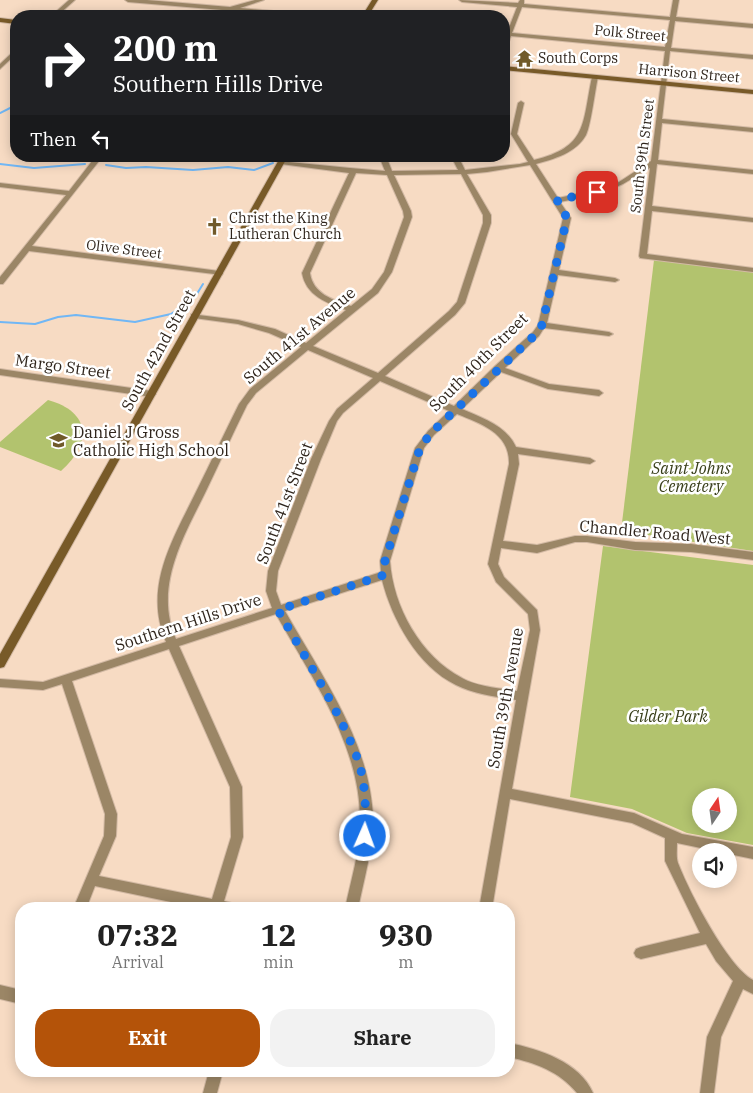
<!DOCTYPE html>
<style>
:root{--surface:#fff;--page:#f2f2f2;--text:#222;--muted:#767676;--accent:#b45309}
body{margin:0;font-family:"IBM Plex Serif",serif;background:var(--page);color:var(--text);height:100vh;display:flex;flex-direction:column;font-size:19px;white-space:nowrap}
*{box-sizing:border-box;margin:0}
p{font-size:16px;color:var(--muted)}
.icon{flex:none;width:28px;height:28px;fill:none;stroke:currentColor;stroke-width:2;stroke-linecap:round;stroke-linejoin:round}
.map{position:relative;flex:1;overflow:hidden}
.sheet{position:absolute;left:15px;top:902px;width:500px;height:175px;display:flex;flex-direction:column;background:var(--surface);border-radius:20px;box-shadow:0 2px 12px #0003}
.sheet>*{flex:none}
.top-card{position:absolute;left:10px;top:10px;width:500px;height:152px;border-radius:20px;box-shadow:0 2px 12px #0003;background:#202124;color:#fff;overflow:hidden}
.needle{width:32px;rotate:13deg}
.fabs{position:absolute;left:692px;top:788px;display:grid;gap:10px}
.fabs a{display:grid;place-items:center;width:45px;height:45px;border-radius:50%;background:var(--surface);box-shadow:0 2px 12px #0003;font-size:25px}
.pin{position:absolute;display:grid;place-items:center;width:42px;height:42px;color:#fff;margin:-21px;border-radius:10px;box-shadow:0 2px 8px #0006}
.me{position:absolute;width:55px;margin:-28px;rotate:2deg;stroke-linejoin:round;filter:drop-shadow(0 0 4px #0008)}
.turn{display:flex;align-items:center;gap:18px;height:105px;padding:0 20px;font-size:22px}
.turn .icon{width:65px;height:65px;stroke-width:2.5}
.turn b{display:block;font-size:35px;line-height:42px}
.then{display:flex;align-items:center;height:48px;padding:0 20px;background:#0003;gap:10px;font-size:19px}
.eta{display:flex;justify-content:space-evenly;align-items:center;height:85px;text-align:center}
.eta b{font-size:30px;font-weight:700;line-height:35px}
.cta{display:flex;gap:10px;margin-top:auto;padding:10px 20px}
.cta a{flex:1;height:58px;border-radius:20px;background:var(--accent);color:#fff;font-size:20px;font-weight:700;line-height:58px;text-align:center}
.cta a+a{background:var(--page);color:var(--text)}
.map>svg:first-child{display:block}
.green{fill:#b2c36e;fill-rule:evenodd}
.lines{fill:none;stroke-linecap:round;stroke-linejoin:round}
.stream{stroke:#71b7f5;stroke-width:2}
.street-casing{stroke:#d3baa5;stroke-width:2}
.secondary-casing{stroke:#d3baa5;stroke-width:2}
.street{fill:#9b8666;fill-rule:evenodd}
.secondary{fill:#785a28;fill-rule:evenodd}
.route{stroke:#1a73e8;stroke-width:9;stroke-dasharray:0 16.2}
.labels{text-anchor:middle;dominant-baseline:central;stroke-width:5;stroke-linejoin:round;paint-order:stroke}
.far-street-label{font-size:14px;fill:#2f251c;stroke:#fff}
.far-poi-label{font-size:14px;fill:#2f251c;stroke:#fff;text-anchor:start}
.street-label{font-size:16px;fill:#2f251c;stroke:#fff}
.poi-label{font-size:16px;fill:#2f251c;stroke:#fff;text-anchor:start}
.park-label{font-size:16px;font-style:italic;fill:#373d18;stroke:#fff}
</style>
<div class="map">
<svg width="753" height="1093" viewBox="0 0 753 1093">
<rect width="100%" height="100%" fill="#f7dbc3"/>
<!-- green -->
<g class="green">
<path d="M654,260L753,272V551L621,531Z"/>
<path d="M48,400C91,412 92,443 61,471L0,447V442Z"/>
<path d="M603,546L753,565V845L687,833L632,809L570,797ZM701,796H729V824H701Z"/>
</g>
<g class="lines">
<!-- stream -->
<g class="stream">
<path d="M0,113L16,105"/>
<path d="M0,164L34,168L85,164"/>
<path d="M106,165L126,168L146,167L193,170L228,167L254,170L273,163"/>
<path d="M0,322L35,324L58,317L76,315L135,322L171,314L195,297L203,284"/>
</g>
<defs>
<g id="street">
<path d="M69,0H75L57,16H51Z"/>
<path d="M125,0H147L230,7L255,0H264L240,8L307,14L310,16C284,18 257,10 232,11C223,11 215,16 205,16L222,10L128,2Z"/>
<path d="M459,0L518,3L520,0H524V4L670,17L673,0H679L676,17L753,24V28L675,21L671,48L753,55V59L670,51L662,119L753,128V132L662,123L658,160L753,170V174L657,164L652,206L753,218V222L652,211L647,254L753,268V272L640,258L639,256L650,168L623,184L600,194L560,202L571,218L559,270L615,278L619,280L615,282L558,275L547,323L609,332L613,334L609,336L544,328L539,336L505,368L549,384L599,390L603,393L599,396L548,389L501,372L462,409C482,418 506,425 516,447L590,458L595,461L590,464L518,454L519,464L503,541L537,545L575,536H587L635,542L691,544L753,552V560L691,552L635,550L587,542H575L537,553L501,548L498,564L504,577L537,610L540,630L512,789L634,813L682,834L753,847V859L729,854V851H715L677,843C677,850 676,857 678,863C689,891 727,966 753,980V994L743,989L721,1037L714,1093H700L707,1037L733,981L716,961L706,944L641,959L636,957L634,953L636,949L641,947L700,933L665,861V838L632,823L510,799L492,909H479L516,700C496,697 474,694 456,685C417,666 392,619 382,580L285,611C321,675 371,743 373,819C373,849 364,879 358,909H345C351,879 361,849 360,819C360,744 311,677 276,614L179,646L242,787L243,837L224,901L239,905L240,909H204L95,886L86,909H73L104,836L105,814L62,684L43,690L0,687V679L43,682L166,642C143,588 172,541 195,494C210,464 224,434 239,404L250,389L301,347L269,333L238,324L194,318H191V314L238,320L275,329L306,343L346,310C327,303 306,296 302,273L349,173L281,164L279,163V161L350,168L385,171L379,156H386L392,171L458,170L451,156H458L465,170L520,164L528,162L511,134L518,103L521,101L524,103L517,134L534,160C588,147 582,124 592,77L595,75L598,77C595,90 591,125 586,135C576,153 554,159 536,164L558,198L595,190L619,182L651,161L665,51L511,36L507,47L504,49L505,36H504V32L507,33L517,7L462,2ZM522,7L670,20L665,47L512,33ZM530,165L563,218L538,325L533,332L495,366L454,406L385,376L455,315L465,303L491,223V215L467,174L487,172ZM356,173L387,175L403,211L404,217L384,272L372,289L351,306C333,300 313,294 310,273ZM461,174L483,215V223L457,302L449,311L378,373L313,346L378,293L392,272L412,217L411,211L394,175ZM308,350L373,378L337,409L329,421L311,459L268,571L266,591L272,608L176,639C153,587 184,536 206,491C220,462 233,433 247,405L256,393ZM380,381L449,411L428,431L415,448L380,561L381,572L281,605L276,591L278,571L321,459L337,421L343,413ZM457,414C481,424 510,433 509,464L488,564L496,582L528,614L530,630L517,691C499,688 478,687 462,678C420,656 393,606 390,561L424,448L434,435ZM169,649L230,787L231,837L212,899L99,876L116,836L117,814L72,681Z"/>
<path d="M16,49V54L0,69V64Z"/>
<path d="M96,156H103L32,246L219,271L223,273L222,275L29,251L3,284H0V277L66,195L0,187V183L69,191Z"/>
<path d="M0,369L152,391L156,394L152,397L0,375Z"/>
<path d="M0,985L21,990V1004L0,999Z"/>
<path d="M509,1043C539,1049 580,1062 593,1093H577C559,1071 535,1063 509,1057Z"/>
<path d="M209,1071H223L217,1093H203Z"/>
</g>
<g id="secondary">
<path d="M372,0H378L368,16H362Z"/>
<path d="M0,18L16,20V24L0,22Z"/>
<path d="M504,66L753,90V94L504,70Z"/>
<path d="M281,156H288L4,667L0,668V654Z"/>
</g>
</defs>
<!-- street casing -->
<use href="#street" class="street-casing"/>
<!-- secondary casing -->
<use href="#secondary" class="secondary-casing"/>
<!-- street -->
<use href="#street" class="street"/>
<!-- secondary -->
<use href="#secondary" class="secondary"/>
</g>
<g class="lines">
<!-- route -->
<path class="route" d="M365,836C366,811 366,784 358,760C340,711 304,656 278,610L384,575L385,561L420,448L431,433L536,334L542,325L567,218L557,200L597,192"/>
</g>
<!-- icons -->
<defs>
<symbol id="temple-bare" viewBox="-9 -9 18 18"><path d="M0-6L5-2H3V0L6.5 2.5H4V6H1.5V3h-3V6H-4V2.5H-6.5L-3 0V-2H-5Z" fill="#705a2a" stroke="#fff" stroke-width="2.5" paint-order="stroke"/></symbol>
<symbol id="church-bare" viewBox="-9 -9 18 18"><path d="M-1.2-6h2.4v3.5h3.3v2.4h-3.3V6h-2.4V-.1h-3.3v-2.4h3.3Z" fill="#705a2a" stroke="#fff" stroke-width="2.5" paint-order="stroke"/></symbol>
<symbol id="school-bare" viewBox="-9 -9 18 18"><path d="M0-5L7-2L0 1L-7-2ZM-4 1L0 2.5L4 1V4Q0 6-4 4Z" fill="#705a2a" stroke="#fff" stroke-width="2.5" paint-order="stroke"/></symbol>
</defs>
<g fill-rule="evenodd">
<use href="#temple-bare" x="512" y="46" width="25" height="25"/>
<use href="#church-bare" x="202" y="214" width="25" height="25"/>
<use href="#school-bare" x="46" y="428" width="25" height="25"/>
</g>
<g class="labels">
<!-- far-street labels -->
<g class="far-street-label">
<text transform="translate(630 33) rotate(5)">Polk Street</text>
<text transform="translate(689 73) rotate(5)">Harrison Street</text>
<text transform="translate(642 156) rotate(-83)">South 39th Street</text>
<text transform="translate(124 249) rotate(7)">Olive Street</text>
</g>
<!-- far-poi labels -->
<g class="far-poi-label">
<text x="538" y="58">South Corps</text>
<text x="229" y="218">Christ the King<tspan x="229" dy="16">Lutheran Church</tspan></text>
</g>
<!-- street labels -->
<g class="street-label">
<text transform="translate(299 335) rotate(-40)">South 41st Avenue</text>
<text transform="translate(158 350) rotate(-61)">South 42nd Street</text>
<text transform="translate(478 362) rotate(-45)">South 40th Street</text>
<text transform="translate(63 366) rotate(8)">Margo Street</text>
<text transform="translate(284 503) rotate(-69)">South 41st Street</text>
<text transform="translate(655 532) rotate(5)">Chandler Road West</text>
<text transform="translate(188 622) rotate(-18)">Southern Hills Drive</text>
<text transform="translate(505 698) rotate(-80)">South 39th Avenue</text>
</g>
<!-- poi labels -->
<g class="poi-label">
<text x="73" y="432">Daniel J Gross<tspan x="73" dy="18">Catholic High School</tspan></text>
</g>
<!-- park labels -->
<g class="park-label">
<text x="691" y="468">Saint Johns<tspan x="691" dy="18">Cemetery</tspan></text>
<text x="668" y="716">Gilder Park</text>
</g>
</g>
</svg>
<div class="fabs">
<a><svg class="needle" viewBox="-14 -14 28 28"><path d="M0-13l5 13h-10z" fill="#e53935"/><path d="M0 13l5-13h-10z" fill="#767676"/></svg></a>
<a><svg class="icon" aria-label="sound" viewBox="0 0 24 24"><path d="M4 9h4l5-4v14l-5-4H4zM17 9q2 3 0 6"/></svg></a>
</div>
<div class="pin" style="left:597px;top:192px;background:#d93025"><svg class="icon" aria-label="arrive" viewBox="0 0 24 24"><path d="M6 21V4h12l-3 4 3 4H6"/></svg></div>
<svg class="me" style="left:365px;top:836px" viewBox="-20 -20 40 40"><circle r="17" fill="#1a73e8" stroke="#fff" stroke-width="3"/><path d="M0-11L8 9 0 5-8 9z" fill="#fff"/></svg>
<div class="top-card">
<div class="turn"><svg class="icon" aria-label="right" viewBox="0 0 24 24"><path d="M7 20v-9h11M14 6l5 5-5 5"/></svg><div><b>200 m</b>Southern Hills Drive</div></div>
<div class="then">Then<svg class="icon" aria-label="left" viewBox="0 0 24 24"><path d="M17 20v-9H6M10 6l-5 5 5 5"/></svg></div>
</div>
<section class="sheet">
<div class="eta">
<div><b>07:32</b><p>Arrival</p></div>
<div><b>12</b><p>min</p></div>
<div><b>930</b><p>m</p></div>
</div>
<div class="cta"><a>Exit</a><a>Share</a></div>
</section>
</div>
